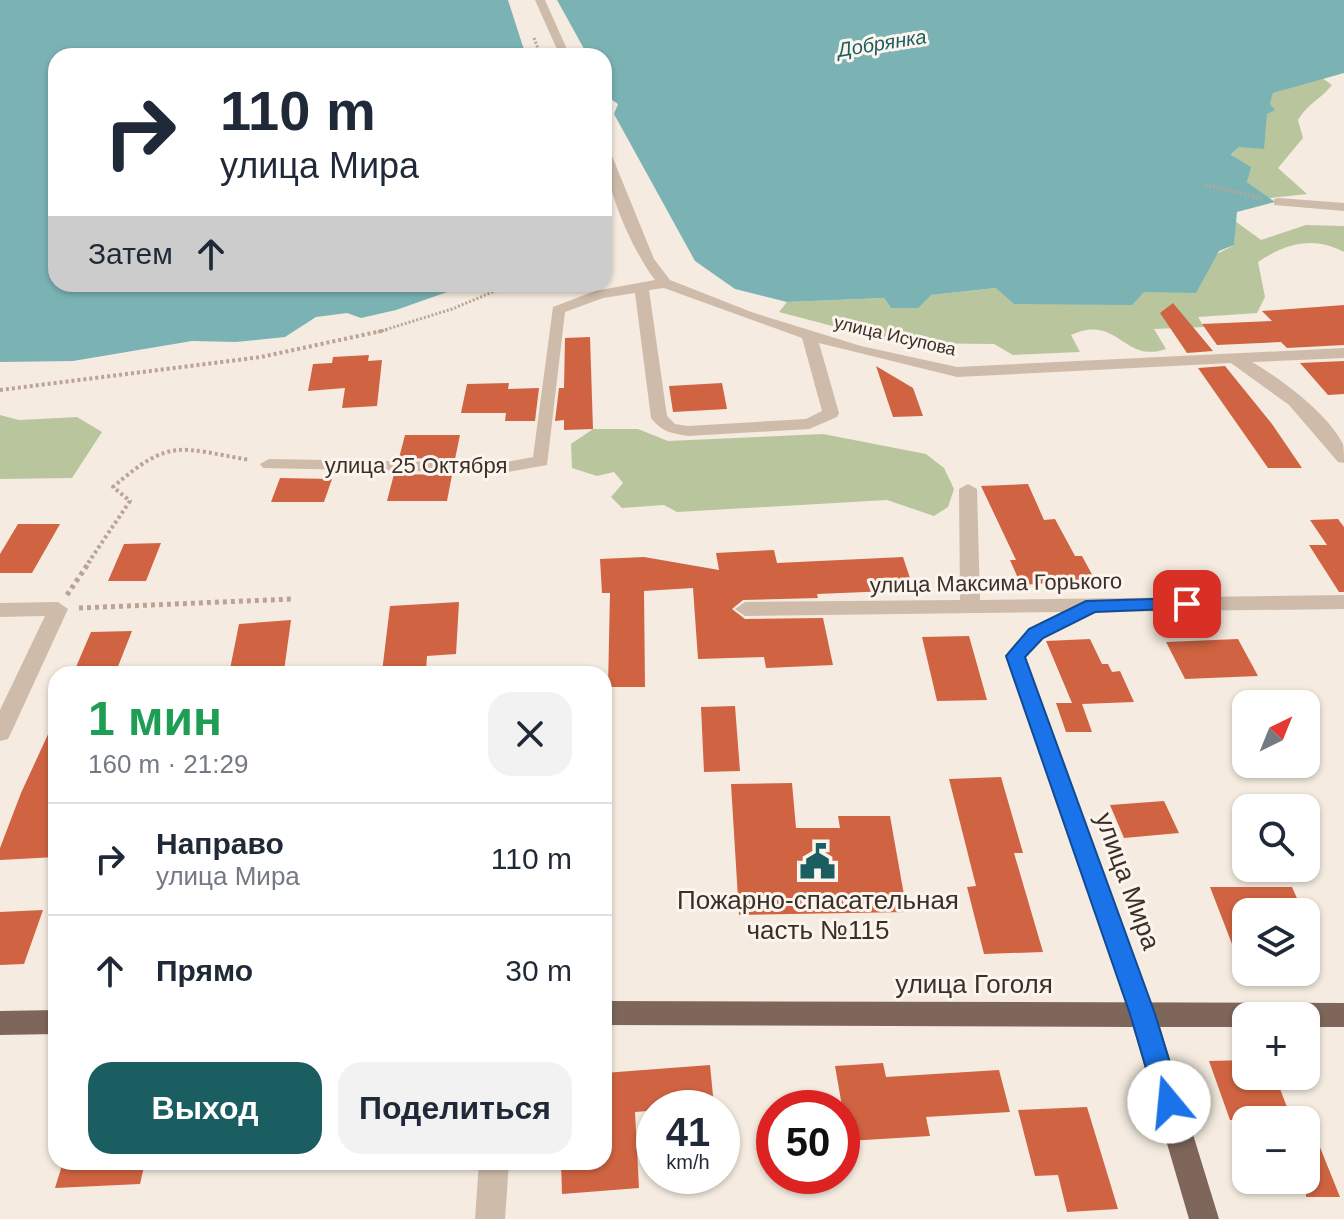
<!DOCTYPE html>
<html lang="ru">
<meta charset="utf-8">
<style>
:root{--surface:#fff;--page:#f2f2f3;--text:#1f2937;--muted:#747a83;--line:#e0e1e3;--accent:#1b5e62}
body{margin:0;font-family:Helvetica,sans-serif;background:var(--page);color:var(--text);height:100vh;display:flex;flex-direction:column;font-size:30px;white-space:nowrap}
*{box-sizing:border-box;margin:0}
p{font-size:26px;color:var(--muted)}
.icon{flex:none;width:44px;height:44px;fill:none;stroke:currentColor;stroke-width:2;stroke-linecap:round;stroke-linejoin:round}
.map{position:relative;flex:1;overflow:hidden}
.panel{position:absolute;left:48px;top:666px;width:564px;height:504px;display:flex;flex-direction:column;background:var(--surface);border-radius:24px;box-shadow:0 2px 6px #0004}
.panel>*{flex:none}
.banner{position:absolute;left:48px;top:48px;width:564px;height:244px;border-radius:24px;box-shadow:0 2px 6px #0004;background:#fff;color:var(--text);overflow:hidden}
.needle{width:52px;rotate:43deg}
.controls{position:absolute;left:1232px;top:690px;display:grid;gap:16px}
.controls a{display:grid;place-items:center;width:88px;height:88px;border-radius:16px;background:var(--surface);box-shadow:0 2px 6px #0004;font-size:40px}
.speed{position:absolute;left:636px;top:1090px;display:flex;gap:16px;font-size:40px;font-weight:700;text-align:center}
.speed>*{display:grid;place-content:center;width:104px;height:104px;border-radius:50%;background:var(--surface);box-shadow:0 2px 6px #0004;line-height:1}
.speed small{font-size:20px;font-weight:400}
.speed .limit{border:12px solid #d22;background:#fff;color:#111}
.pin{position:absolute;display:grid;place-items:center;width:68px;height:68px;color:#fff;margin:-34px;border-radius:16px;box-shadow:0 4px 12px #0006}
.me{position:absolute;width:88px;margin:-44px;rotate:343deg;stroke-linejoin:round;filter:drop-shadow(0 0 6px #0008)}
.turn{display:flex;align-items:center;gap:28px;height:168px;padding:0 40px;font-size:36px}
.turn .icon{width:104px;height:104px;stroke-width:2.5}
.turn b{display:block;font-size:56px;line-height:68px}
.then{display:flex;align-items:center;height:76px;padding:0 40px;background:#0003;gap:16px;font-size:30px}
.round{display:grid;place-items:center;flex:none;width:84px;height:84px;border-radius:24px;background:var(--page)}
.headline{display:flex;align-items:center;justify-content:space-between;height:136px;padding:0 40px}
h1{font-size:48px;font-weight:700;line-height:60px;color:#1e9e55}
.primary-button{display:flex;gap:16px;margin-top:auto;padding:16px 40px}
.primary-button a{flex:1;height:92px;border-radius:24px;background:var(--accent);color:#fff;font-size:32px;font-weight:700;line-height:92px;text-align:center}
.primary-button a+a{background:var(--page);color:var(--text)}
ul{padding:0;list-style:none}
li{display:flex;align-items:center;gap:24px;height:112px;padding:0 40px;border-top:2px solid var(--line)}
li div{flex:1}
li b{display:block;font-size:30px}
li em{font-style:normal}
.map>svg:first-child{display:block}
.green{fill:#b9c69d}
.water{fill:#7bb3b5}
.building{fill:#d06442}
.lines{fill:none;stroke-linecap:round;stroke-linejoin:round}
.path-far2{stroke:#bba494;stroke-width:3;stroke-dasharray:2 2;stroke-linecap:butt}
.path-far1{stroke:#bba494;stroke-width:4;stroke-dasharray:3 3;stroke-linecap:butt}
.path{stroke:#bba494;stroke-width:5;stroke-dasharray:4 4;stroke-linecap:butt}
.minor{fill:#cfbbaa;fill-rule:evenodd}
.major{fill:#7f665a;fill-rule:evenodd}
.route{fill:#1a73e8;stroke:#114b97;stroke-width:2}
.labels{text-anchor:middle;dominant-baseline:central;stroke-width:6;stroke-linejoin:round;paint-order:stroke}
.far-street-label{font-size:18px;fill:#3c2f2a;stroke:#fcf5ed}
.far-water-label{font-size:20px;font-style:italic;fill:#1b5e62;stroke:#fcf5ed}
.street-label{font-size:22px;fill:#3c2f2a;stroke:#fcf5ed}
.near-street-label{font-size:26px;fill:#3c2f2a;stroke:#fcf5ed}
.near-poi-label{font-size:26px;fill:#3c2f2a;stroke:#fcf5ed}
</style>
<div class="map">
<svg width="1344" height="1219" viewBox="0 0 1344 1219">
<rect width="100%" height="100%" fill="#f5ebe0"/>
<!-- green -->
<g class="green">
<path d="M1322,78L1332,85C1321,99 1307,104 1298,120L1303,138L1278,168L1307,194L1269,198L1247,182L1231,156L1267,114L1273,93Z"/>
<path d="M1235,221L1261,240L1306,225L1344,226V252C1314,236 1286,243 1258,262L1265,297L1257,313L1198,317L1204,327L1154,329L1166,349C1123,364 1118,313 1071,335L1080,352L1013,355L994,344L897,343L779,312L787,302L884,298L891,308L931,295L996,288L1144,292L1234,245Z"/>
<path d="M0,415L19,420L77,417L102,432L72,478L0,479Z"/>
<path d="M593,429H638L668,441L823,434L926,454L944,468L954,489L948,507L934,516L887,500L677,512L664,505L622,508L611,497L623,483L614,472L597,476L572,468L571,444Z"/>
</g>
<!-- water -->
<g class="water">
<path d="M0,0H508L526,56H56V284H470L396,310L361,318L347,313L316,317L285,337L236,342L192,341L73,361L0,362Z"/>
<path d="M557,0H1344V73L1273,93L1270,104L1275,110L1267,114L1264,149L1239,147L1231,155L1251,167L1247,182L1275,202L1237,212L1234,245L1219,251L1196,293L1144,292L1132,305L1014,304L996,288L931,295L918,308H891L884,298L787,302L735,289L695,261L614,114L618,104L604,94V56H588Z"/>
</g>
<!-- building -->
<g class="building">
<path d="M1173,303L1213,351L1187,353L1160,313Z"/>
<path d="M1344,305V345L1287,348L1281,342L1217,345L1202,324L1272,321L1262,311Z"/>
<path d="M590,337L593,429L564,430V420L555,421L559,388H564L565,338Z"/>
<path d="M369,355L368,361L382,360L377,406L342,408L345,388L308,391L313,364L332,363L333,357Z"/>
<path d="M1344,361V394L1328,395L1300,363Z"/>
<path d="M876,366L913,388L923,416L893,417Z"/>
<path d="M1225,366L1272,424L1302,468H1268L1198,368Z"/>
<path d="M509,383L508,389L539,388L535,421H505L506,413H461L467,384Z"/>
<path d="M722,383L727,409L673,412L669,386Z"/>
<path d="M405,435H460L455,459L399,458Z"/>
<path d="M394,474L452,475L447,501H387Z"/>
<path d="M280,478L332,479L324,502H271Z"/>
<path d="M1028,484L1044,520L1055,519L1075,556H1082L1095,580L1021,585L1010,560H1016L981,486Z"/>
<path d="M1338,519L1344,527V592H1339L1309,545H1327L1310,520Z"/>
<path d="M18,524H60L32,573H0V554Z"/>
<path d="M161,543L146,581H108L124,544Z"/>
<path d="M774,550L777,563L903,557L914,590L817,594L818,598L743,600L732,609L745,619L823,618L833,665L766,668L764,657L698,659L693,588L644,591L645,687H608L610,593H602L600,559L644,557L719,570L716,553Z"/>
<path d="M459,602L456,654L427,656L426,670L382,672L390,606Z"/>
<path d="M291,620L284,671L229,674L239,624Z"/>
<path d="M132,631L115,674H73L91,632Z"/>
<path d="M969,636L987,700L937,701L922,637Z"/>
<path d="M1090,639L1102,664H1108L1112,672L1120,671L1134,702L1082,704L1092,732H1066L1056,703H1072L1046,641Z"/>
<path d="M1238,639L1258,676L1185,679L1166,642Z"/>
<path d="M735,706L740,771L704,772L701,707Z"/>
<path d="M56,717V857L0,860V848L21,793Z"/>
<path d="M1001,777L1023,853H1014L1043,952L984,954L967,887L976,886L949,779Z"/>
<path d="M792,783L796,828H840L838,816H890L907,912L739,915L731,784Z"/>
<path d="M1164,801L1179,833L1124,838L1110,805Z"/>
<path d="M1210,887H1292L1303,912H1246L1244,975Z"/>
<path d="M43,910L24,964L0,965V912Z"/>
<path d="M1246,1060V1076H1275L1292,1120H1230L1209,1061Z"/>
<path d="M883,1063L886,1077L999,1070L1010,1112L926,1117L930,1136L848,1141L835,1066Z"/>
<path d="M710,1065L714,1106L635,1112L639,1188L562,1194L561,1162H604V1073Z"/>
<path d="M1087,1107L1118,1209L1067,1212L1058,1175L1035,1176L1018,1110Z"/>
<path d="M1307,1115L1340,1197H1306Z"/>
<path d="M63,1162H145L140,1184L55,1188Z"/>
</g>
<g class="lines">
<!-- path-far2 -->
<g class="path-far2">
<path d="M534,38L541,56"/>
<path d="M1205,185L1262,198"/>
<path d="M378,332L452,309L512,284"/>
</g>
<!-- path-far1 -->
<g class="path-far1">
<path d="M0,390L261,357L386,330"/>
<path d="M88,563L130,501L113,487C171,437 178,448 250,460"/>
</g>
<!-- path -->
<g class="path">
<path d="M67,595L90,561"/>
<path d="M79,608L293,599"/>
</g>
<!-- minor -->
<g class="minor">
<path d="M535,0H545L570,56H560Z"/>
<path d="M604,147L610,151L654,259L670,280L754,313L861,346L957,367L1344,348V358L1252,362C1281,379 1327,413 1343,444C1344,450 1344,457 1344,463L1338,462L1289,405L1231,363L957,377L819,343L839,413L837,417L809,429L688,436C671,433 662,432 651,418L635,293L603,298L565,312L547,465L502,473L263,468L260,464L269,459L502,463L533,457L553,307L595,291L655,280C632,250 604,186 604,147ZM664,288L802,338L822,411L806,419L688,426L675,424L667,416L649,290Z"/>
<path d="M1279,198L1344,203V211L1274,205V199Z"/>
<path d="M968,484L977,489L980,600L1344,595V609L1095,612L1043,638L1026,657L1156,1014L1152,1023L1143,1026L1134,1023L1130,1014L1005,656L1029,628L1062,612L745,616L735,609L745,602L960,600L959,489Z"/>
<path d="M58,602L68,609L11,733L8,739L0,741V710L45,616L0,617V603Z"/>
<path d="M479,1162H509L505,1219H475Z"/>
</g>
<!-- major -->
<g class="major">
<path d="M604,1001L1344,1003V1027H1306V1016H1246V1027H1160L1219,1219H1189L1133,1027L604,1025Z"/>
<path d="M56,1010V1034L0,1035V1011Z"/>
</g>
</g>
<!-- route -->
<path class="route" d="M1187,598L1196,604L1193,608L1095,612L1043,638L1025,657L1155,1014L1182,1102L1178,1111L1169,1114L1160,1111L1156,1102L1130,1014L1006,656L1029,629L1086,601Z"/>
<!-- icons -->
<defs>
<symbol id="civic-bare" viewBox="-9 -9 18 18"><path d="M-.6-6.5H3V-4.5H.6V-3L4-1V1h2V6H-6V1h2V-1L-.6-3ZM-1.2 2.5V6h2.4V2.5Z" fill="#1b5e62" stroke="#fcf5ed" stroke-width="2.5" paint-order="stroke"/></symbol>
</defs>
<g fill-rule="evenodd">
<use href="#civic-bare" x="792" y="836" width="51" height="51"/>
</g>
<g class="labels">
<!-- far-street labels -->
<g class="far-street-label">
<text transform="translate(895 336) rotate(13)">улица Исупова</text>
</g>
<!-- far-water labels -->
<g class="far-water-label">
<text transform="translate(882 43) rotate(-9)">Добрянка</text>
</g>
<!-- street labels -->
<g class="street-label">
<text x="416" y="465">улица 25 Октября</text>
<text transform="translate(996 583) rotate(-1)">улица Максима Горького</text>
</g>
<!-- near-street labels -->
<g class="near-street-label">
<text transform="translate(1128 881) rotate(70)">улица Мира</text>
<text x="974" y="984">улица Гоголя</text>
</g>
<!-- near-poi labels -->
<g class="near-poi-label">
<text x="818" y="900">Пожарно-спасательная<tspan x="818" dy="30">часть №115</tspan></text>
</g>
</g>
</svg>
<div class="controls">
<a><svg class="needle" viewBox="-14 -14 28 28"><path d="M0-13l5 13h-10z" fill="#e53935"/><path d="M0 13l5-13h-10z" fill="#747a83"/></svg></a>
<a><svg class="icon" aria-label="search" viewBox="0 0 24 24"><circle cx="10" cy="10" r="6"/><path d="M15 15l6 6"/></svg></a>
<a><svg class="icon" aria-label="layers" viewBox="0 0 24 24"><path d="M12 4l9 5-9 5-9-5zM3 14l9 5 9-5"/></svg></a>
<a>+</a>
<a>−</a>
</div>
<div class="speed"><div>41<small>km/h</small></div><div class="limit">50</div></div>
<div class="pin" style="left:1187px;top:604px;background:#d93025"><svg class="icon" aria-label="arrive" viewBox="0 0 24 24"><path d="M6 21V4h12l-3 4 3 4H6"/></svg></div>
<svg class="me" style="left:1169px;top:1102px" viewBox="-20 -20 40 40"><circle r="19" fill="#fff"/><path d="M0-13L10 11 0 6-10 11z" fill="#1a73e8"/></svg>
<div class="banner">
<div class="turn"><svg class="icon" aria-label="right" viewBox="0 0 24 24"><path d="M7 20v-9h11M14 6l5 5-5 5"/></svg><div><b>110 m</b>улица Мира</div></div>
<div class="then">Затем<svg class="icon" aria-label="ahead" viewBox="0 0 24 24"><path d="M12 20V5M6 11l6-6 6 6"/></svg></div>
</div>
<section class="panel">
<div class="headline"><div><h1>1 мин</h1><p>160 m · 21:29</p></div><a class="round"><svg class="icon" aria-label="close" viewBox="0 0 24 24"><path d="M6 6l12 12M18 6L6 18"/></svg></a></div>
<ul>
<li><svg class="icon" aria-label="right" viewBox="0 0 24 24"><path d="M7 20v-9h11M14 6l5 5-5 5"/></svg><div><b>Направо</b><p>улица Мира</p></div><em>110 m</em></li>
<li><svg class="icon" aria-label="ahead" viewBox="0 0 24 24"><path d="M12 20V5M6 11l6-6 6 6"/></svg><div><b>Прямо</b></div><em>30 m</em></li>
</ul>
<div class="primary-button"><a>Выход</a><a>Поделиться</a></div>
</section>
</div>
